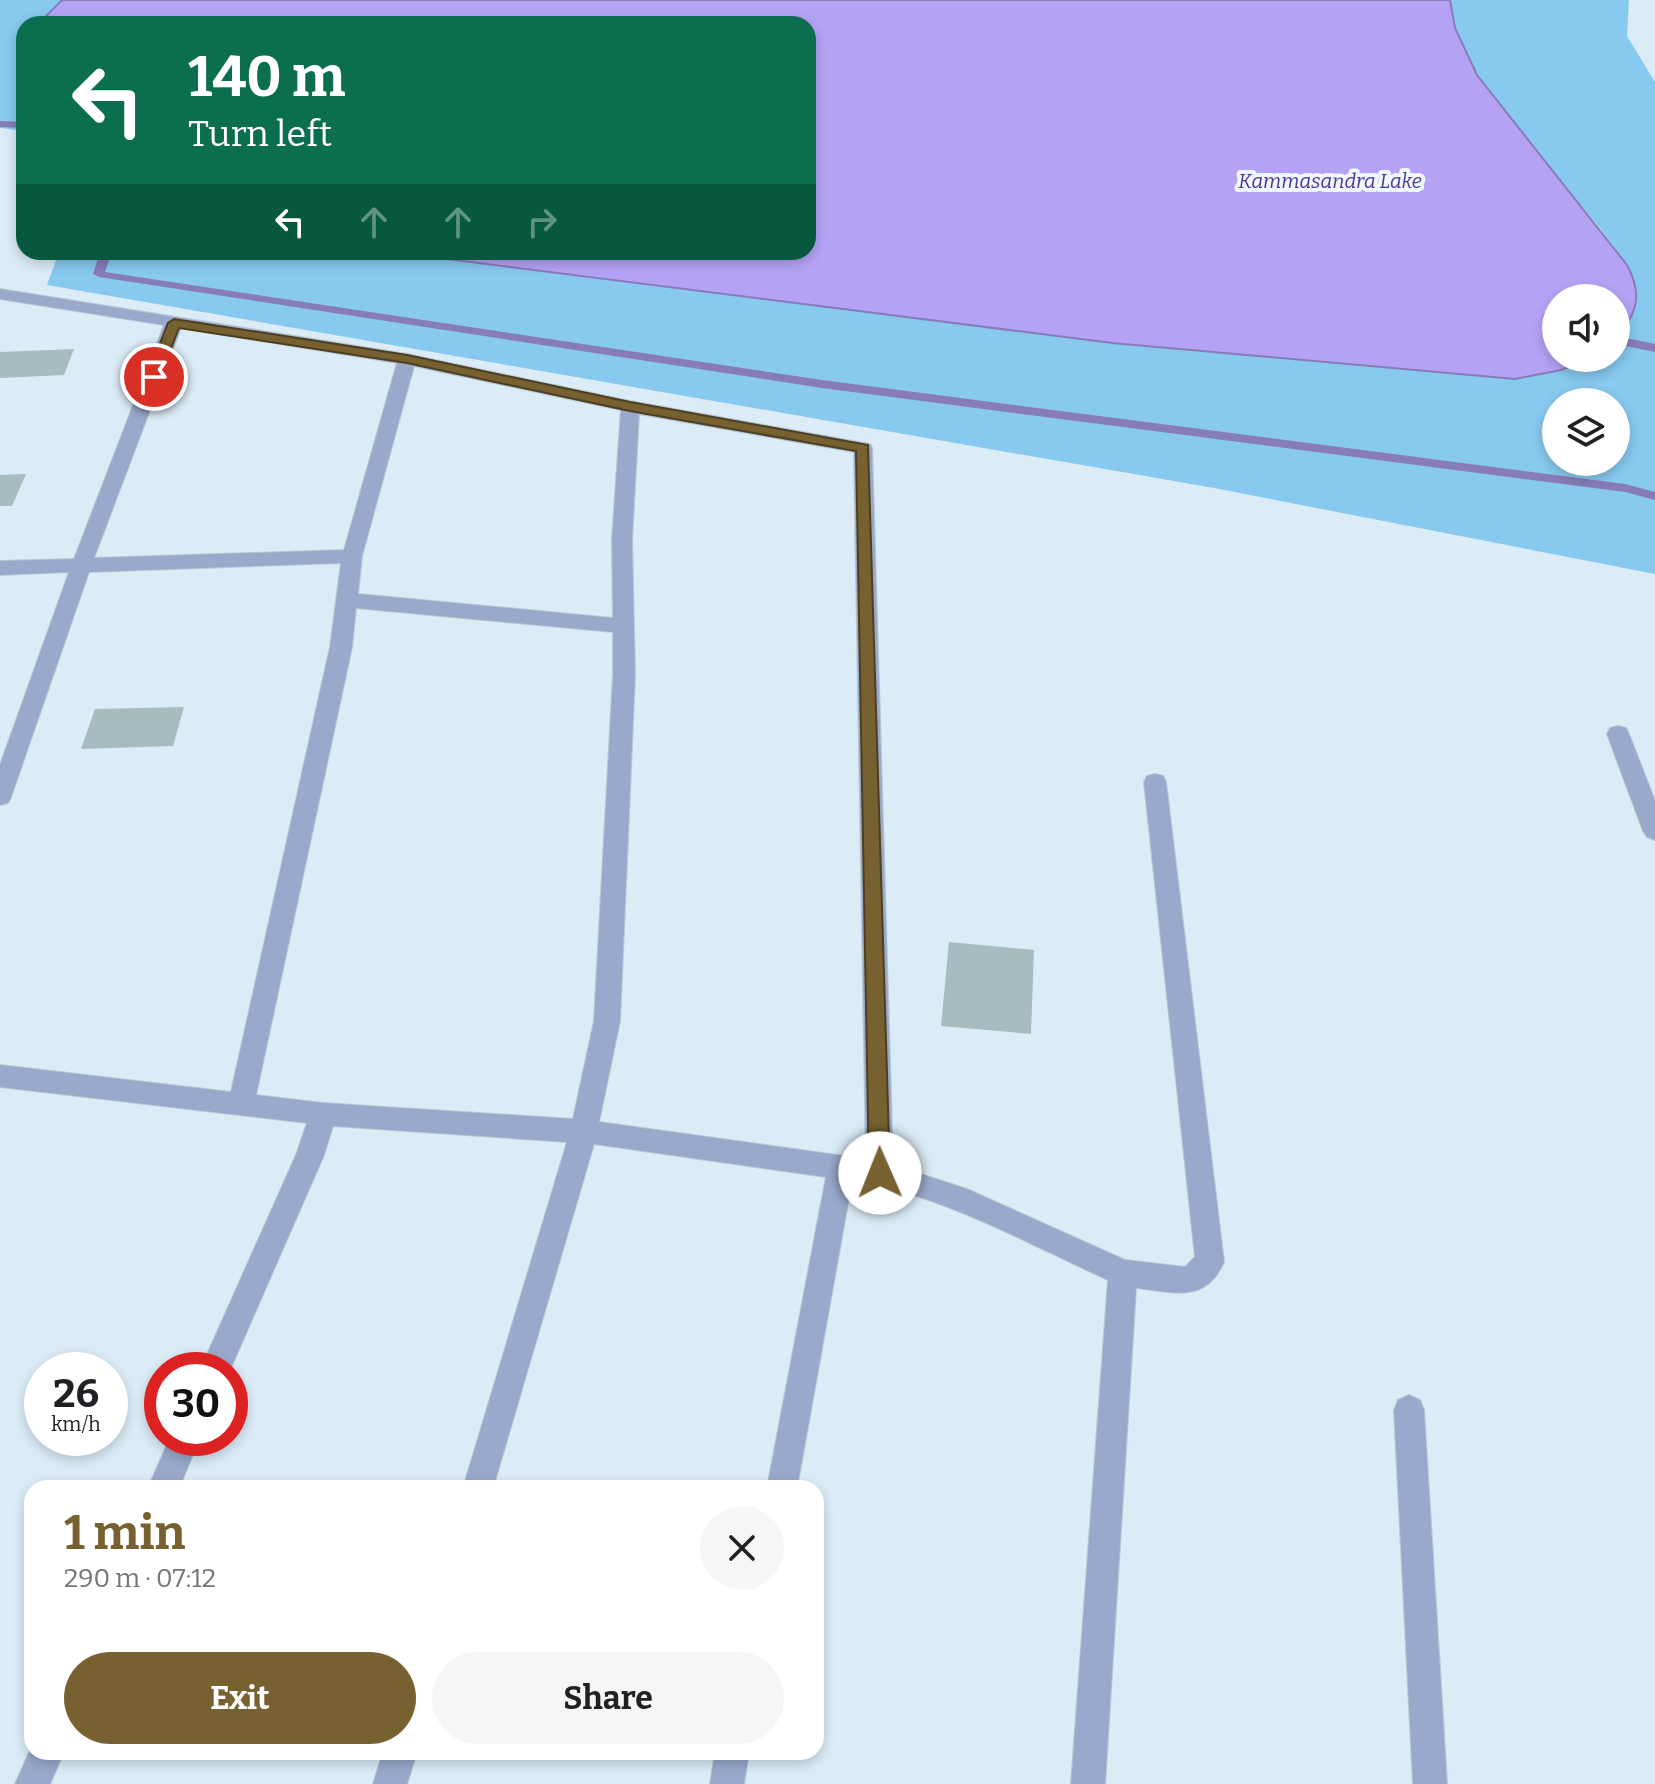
<!DOCTYPE html>
<meta charset="utf-8">
<style>
:root{--surface:#fff;--page:#f6f6f6;--text:#202124;--muted:#757577;--accent:#776130}
body{margin:0;font-family:Bitter,serif;background:var(--page);color:var(--text);height:100vh;display:flex;flex-direction:column;font-size:30px;white-space:nowrap}
*{box-sizing:border-box;margin:0}
p{font-size:26px;color:var(--muted)}
.icon{flex:none;width:44px;height:44px;fill:none;stroke:currentColor;stroke-width:2;stroke-linecap:round;stroke-linejoin:round}
.map{position:relative;flex:1;overflow:hidden}
.panel{position:absolute;left:24px;top:1480px;width:800px;height:280px;display:flex;flex-direction:column;background:var(--surface);border-radius:24px;box-shadow:0 4px 12px #0003}
.panel>*{flex:none}
.guide{position:absolute;left:16px;top:16px;width:800px;height:244px;border-radius:24px;box-shadow:0 4px 12px #0003;background:#0b6e4f;color:#fff;overflow:hidden}
.tools{position:absolute;left:1542px;top:284px;display:grid;gap:16px}
.tools a{display:grid;place-items:center;width:88px;height:88px;border-radius:50%;background:var(--surface);box-shadow:0 4px 12px #0003;font-size:40px}
.speed{position:absolute;left:24px;top:1352px;display:flex;gap:16px;font-size:40px;font-weight:700;text-align:center}
.speed>*{display:grid;place-content:center;width:104px;height:104px;border-radius:50%;background:var(--surface);box-shadow:0 4px 12px #0003;line-height:1}
.speed small{font-size:20px;font-weight:400}
.speed .limit{border:12px solid #d22;background:#fff;color:#111}
.pin{position:absolute;display:grid;place-items:center;width:68px;height:68px;color:#fff;margin:-34px;border:4px solid #fff;border-radius:50%;box-shadow:0 2px 8px #0007}
.me{position:absolute;width:88px;margin:-44px;rotate:359deg;stroke-linejoin:round;filter:drop-shadow(0 0 6px #0008)}
.turn{display:flex;align-items:center;gap:28px;height:168px;padding:0 40px;font-size:36px}
.turn .icon{width:104px;height:104px;stroke-width:2.5}
.turn b{display:block;font-size:56px;line-height:68px}
.lanes{display:flex;align-items:center;height:76px;padding:0 40px;background:#0003;justify-content:center;gap:40px;direction:ltr}
.lanes .off{opacity:.35}
.round{display:grid;place-items:center;flex:none;width:84px;height:84px;border-radius:42px;background:var(--page)}
.head{display:flex;align-items:center;justify-content:space-between;height:136px;padding:0 40px}
h1{font-size:48px;font-weight:700;line-height:60px;color:var(--accent)}
.cta{display:flex;gap:16px;margin-top:auto;padding:16px 40px}
.cta a{flex:1;height:92px;border-radius:48px;background:var(--accent);color:#fff;font-size:32px;font-weight:700;line-height:92px;text-align:center}
.cta a+a{background:var(--page);color:var(--text)}
.map>svg:first-child{display:block}
.green{fill:#87c9ef;fill-rule:evenodd}
.water{fill:#b5a2f5;stroke:#887cb8;stroke-width:2}
.lines{fill:none;stroke-linecap:round;stroke-linejoin:round}
.stream{fill:#887cb8;fill-rule:evenodd}
.building{fill:#a7bcbe}
.service-casing{stroke:#b9c8d2;stroke-width:2}
.minor-casing{stroke:#b9c8d2;stroke-width:2}
.service{fill:#98a9cb;fill-rule:evenodd}
.minor{fill:#98a9cb;fill-rule:evenodd}
.route{fill:#776130;stroke:#4d3f1f;stroke-width:2}
.labels{text-anchor:middle;dominant-baseline:central;stroke-width:8;stroke-linejoin:round;paint-order:stroke}
.far-water-label{font-size:20px;font-style:italic;fill:#533492;stroke:#eef8ff}
</style>
<div class="map">
<svg width="1655" height="1784" viewBox="0 0 1655 1784">
<rect width="100%" height="100%" fill="#dbecf7"/>
<!-- green -->
<g class="green">
<path d="M0,0H62L38,24H24L21,54L24,56V131L0,128Z"/>
<path d="M1450,0H1629L1627,36L1655,82V574L1214,488L47,285L59,252H392L1112,343L1515,379C1549,374 1582,358 1616,358C1616,322 1646,319 1634,278C1589,194 1456,97 1450,0ZM1556,402H1616V462H1556Z"/>
</g>
<!-- water -->
<path class="water" d="M62,0H1450L1455,28L1477,75L1627,265C1644,296 1636,314 1616,340V298H1556V358H1592L1561,370L1515,379L1112,343L392,252H808V24H38Z"/>
<g class="lines">
<!-- stream -->
<g class="stream">
<path d="M0,121L24,122V128L0,127Z"/>
<path d="M100,252H112L105,272L822,380L1625,484L1655,492V500L1625,492L822,388L99,277L93,274Z"/>
<path d="M1616,336L1655,344V352L1616,344Z"/>
</g>
</g>
<!-- building -->
<g class="building">
<path d="M74,349L64,375L0,378V352Z"/>
<path d="M26,474L12,506H0V475Z"/>
<path d="M184,707L173,746L81,749L95,709Z"/>
<path d="M949,942L1034,950L1031,1034L941,1026Z"/>
</g>
<g class="lines">
<defs>
<path id="service" d="M1618,726L1626,728L1629,734L1655,801V840L1647,837L1643,831L1607,734L1610,728Z"/>
<g id="minor">
<path d="M0,289L407,354L630,401L870,444L872,448L893,1165L967,1189L1125,1260L1185,1267L1195,1257L1144,782L1147,776L1155,774L1163,776L1166,782L1224,1262C1205,1304 1174,1292 1136,1288L1105,1784H1071L1108,1280C1026,1243 942,1194 852,1181L797,1488H767L826,1177L594,1144L493,1488H463L567,1142L333,1126L324,1155L230,1370H200L296,1155L307,1123L0,1087V1065L231,1092L330,647L341,563L89,572L11,797L8,803L0,805V765L69,572L0,575V561L74,559L164,325L0,299ZM181,328L397,363L344,550L94,558ZM414,366L621,410L612,539L613,618L358,594L362,556ZM639,414L854,452L866,1159L599,1122L620,1021L635,675L632,539ZM356,608L613,632V675L594,1021L573,1119L323,1103L256,1095L352,647Z"/>
<path d="M1409,1395L1420,1400L1424,1410L1447,1784H1413L1394,1410L1398,1400Z"/>
<path d="M170,1438H200L179,1488H148Z"/>
<path d="M32,1746V1752H64L50,1784H15Z"/>
<path d="M383,1752H417L407,1784H373Z"/>
<path d="M715,1752H749L744,1784H710Z"/>
</g>
</defs>
<!-- service casing -->
<use href="#service" class="service-casing"/>
<!-- minor casing -->
<use href="#minor" class="minor-casing"/>
<!-- service -->
<use href="#service" class="service"/>
<!-- minor -->
<use href="#minor" class="minor"/>
</g>
<!-- route -->
<path class="route" d="M174,319L407,355L630,402L868,445L890,1173L887,1179L880,1182L872,1179L869,1173L856,451L630,411L407,363L179,328L160,377L149,380L147,377L168,323Z"/>
<g class="labels">
<!-- far-water labels -->
<g class="far-water-label">
<text x="1330" y="181">Kammasandra Lake</text>
</g>
</g>
</svg>
<div class="tools">
<a><svg class="icon" aria-label="sound" viewBox="0 0 24 24"><path d="M4 9h4l5-4v14l-5-4H4zM17 9q2 3 0 6"/></svg></a>
<a><svg class="icon" aria-label="layers" viewBox="0 0 24 24"><path d="M12 4l9 5-9 5-9-5zM3 14l9 5 9-5"/></svg></a>
</div>
<div class="speed"><div>26<small>km/h</small></div><div class="limit">30</div></div>
<div class="pin" style="left:154px;top:377px;background:#d93025"><svg class="icon" aria-label="arrive" viewBox="0 0 24 24"><path d="M6 21V4h12l-3 4 3 4H6"/></svg></div>
<svg class="me" style="left:880px;top:1173px" viewBox="-20 -20 40 40"><circle r="19" fill="#fff"/><path d="M0-13L10 11 0 6-10 11z" fill="#776130"/></svg>
<div class="guide">
<div class="turn"><svg class="icon" aria-label="left" viewBox="0 0 24 24"><path d="M17 20v-9H6M10 6l-5 5 5 5"/></svg><div><b>140 m</b>Turn left</div></div>
<div class="lanes"><svg class="icon" aria-label="left" viewBox="0 0 24 24"><path d="M17 20v-9H6M10 6l-5 5 5 5"/></svg><svg class="icon off" aria-label="ahead" viewBox="0 0 24 24"><path d="M12 20V5M6 11l6-6 6 6"/></svg><svg class="icon off" aria-label="ahead" viewBox="0 0 24 24"><path d="M12 20V5M6 11l6-6 6 6"/></svg><svg class="icon off" aria-label="right" viewBox="0 0 24 24"><path d="M7 20v-9h11M14 6l5 5-5 5"/></svg></div>
</div>
<section class="panel">
<div class="head"><div><h1>1 min</h1><p>290 m · 07:12</p></div><a class="round"><svg class="icon" aria-label="close" viewBox="0 0 24 24"><path d="M6 6l12 12M18 6L6 18"/></svg></a></div>
<div class="cta"><a>Exit</a><a>Share</a></div>
</section>
</div>
